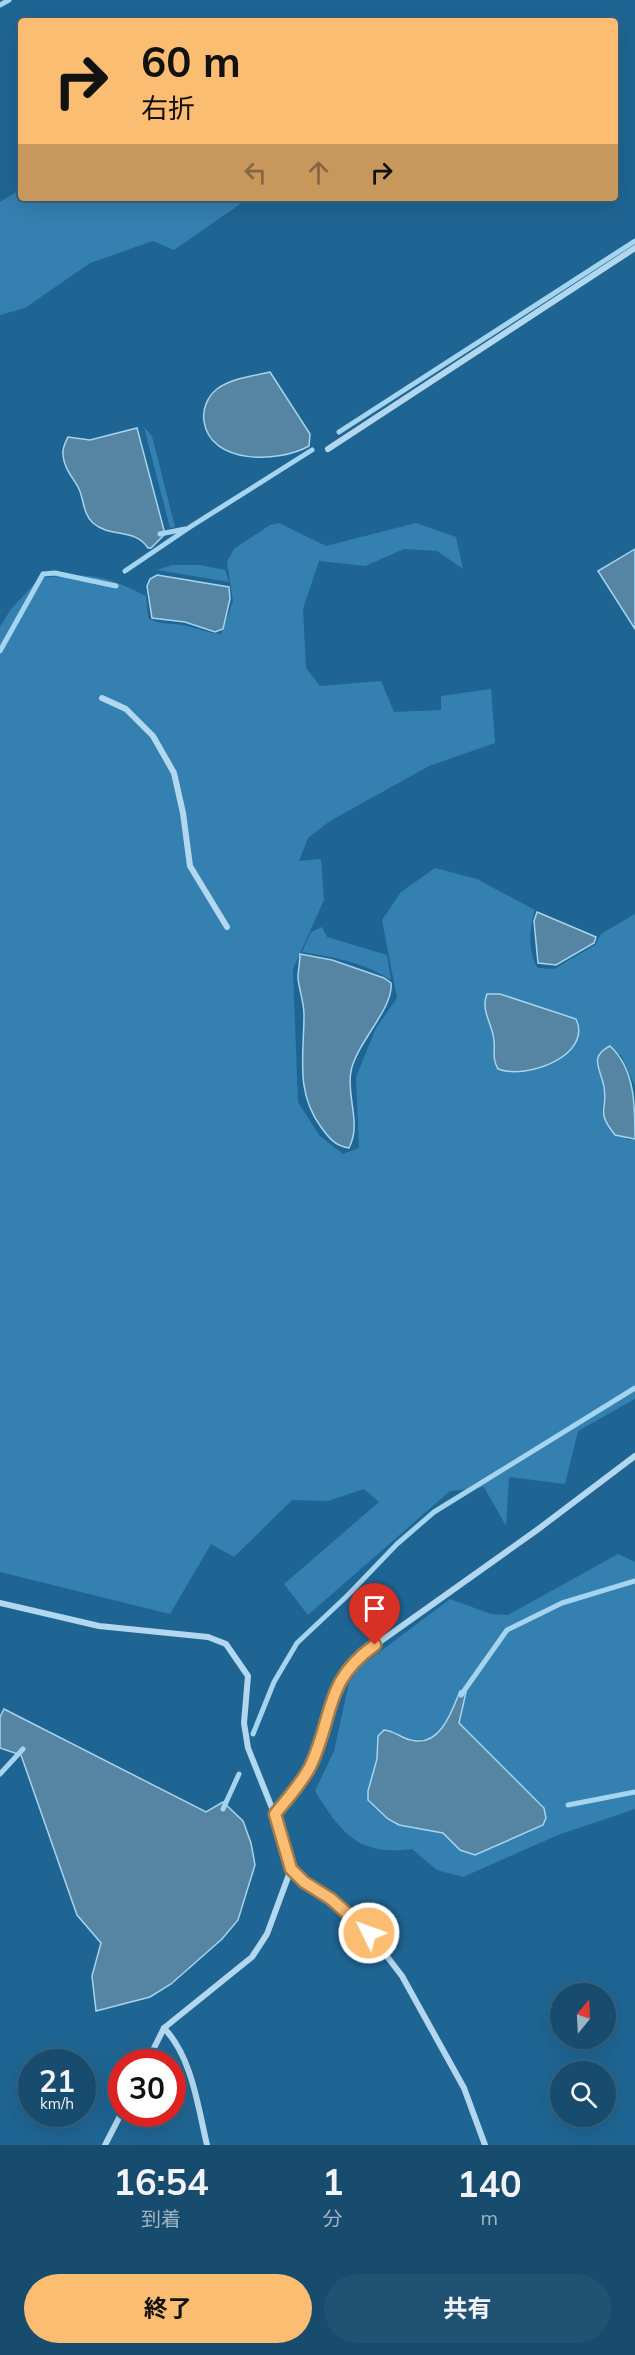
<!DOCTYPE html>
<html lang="ja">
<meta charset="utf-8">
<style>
:root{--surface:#174c6e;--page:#205373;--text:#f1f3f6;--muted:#9eb4c2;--line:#366381;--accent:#fbbd72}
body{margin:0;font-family:Mulish,"Noto Sans JP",sans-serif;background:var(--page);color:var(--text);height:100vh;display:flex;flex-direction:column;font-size:22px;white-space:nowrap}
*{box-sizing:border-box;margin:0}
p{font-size:20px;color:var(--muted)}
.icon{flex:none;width:33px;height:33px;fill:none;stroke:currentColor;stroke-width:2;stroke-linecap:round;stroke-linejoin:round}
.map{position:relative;height:2145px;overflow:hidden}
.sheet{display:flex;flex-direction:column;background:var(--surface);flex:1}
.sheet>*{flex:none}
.hud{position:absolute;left:18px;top:18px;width:600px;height:183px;border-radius:6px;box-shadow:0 6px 24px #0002,0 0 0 2px var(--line);background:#fbbd72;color:#111;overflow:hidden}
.needle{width:39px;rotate:18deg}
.controls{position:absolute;left:550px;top:1983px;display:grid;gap:12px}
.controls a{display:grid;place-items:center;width:66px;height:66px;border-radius:50%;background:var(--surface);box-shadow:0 6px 24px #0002,0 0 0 2px var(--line);font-size:30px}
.speed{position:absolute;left:18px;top:2049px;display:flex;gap:12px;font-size:30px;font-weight:700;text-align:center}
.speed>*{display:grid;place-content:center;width:78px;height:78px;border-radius:50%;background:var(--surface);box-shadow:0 6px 24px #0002,0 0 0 2px var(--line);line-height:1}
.speed small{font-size:15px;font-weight:400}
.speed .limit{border:9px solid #d22;background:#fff;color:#111}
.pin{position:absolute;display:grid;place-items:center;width:51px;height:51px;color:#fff;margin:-62px -26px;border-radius:50% 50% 50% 0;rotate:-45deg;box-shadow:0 0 6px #0007}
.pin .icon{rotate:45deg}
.me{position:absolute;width:66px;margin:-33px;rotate:312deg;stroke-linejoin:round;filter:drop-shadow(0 0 4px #0008)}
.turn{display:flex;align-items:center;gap:21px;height:126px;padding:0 24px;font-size:27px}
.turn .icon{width:78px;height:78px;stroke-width:2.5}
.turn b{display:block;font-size:42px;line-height:51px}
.lanes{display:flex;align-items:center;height:57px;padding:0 24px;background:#0003;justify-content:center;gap:30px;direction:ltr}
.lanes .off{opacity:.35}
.eta{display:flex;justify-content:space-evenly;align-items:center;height:102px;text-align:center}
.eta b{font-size:36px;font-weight:700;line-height:42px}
.cta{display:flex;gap:12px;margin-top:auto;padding:12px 24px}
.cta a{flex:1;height:69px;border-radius:36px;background:var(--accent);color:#111;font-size:24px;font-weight:700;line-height:69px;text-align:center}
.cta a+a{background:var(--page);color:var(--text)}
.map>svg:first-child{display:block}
.green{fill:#3480b1;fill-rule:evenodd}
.water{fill:#5685a4;stroke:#a5d4ef;stroke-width:1.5}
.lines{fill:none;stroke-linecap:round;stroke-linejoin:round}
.stream{stroke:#a5d4ef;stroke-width:5}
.street{stroke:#b2d7ee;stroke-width:6}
.route-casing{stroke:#a37b4a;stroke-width:15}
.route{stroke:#fbbd72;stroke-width:10}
</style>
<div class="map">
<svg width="635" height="2145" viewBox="0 0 635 2145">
<rect width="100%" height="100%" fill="#1f6593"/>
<!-- green -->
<g class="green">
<path d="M21,189V198H249L174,250L153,241L90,263L25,308L0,315V202Z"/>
<path d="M144,427L152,436L175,527L170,528Z"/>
<path d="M279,523L326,546L416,523L456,537L463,569L437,551L404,549L365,566L319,561L303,609L306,668L320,686L381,681L394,712L441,710V696L491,689L495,743L429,766L330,821L308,838L299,861L321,859L324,900L293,969L298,1102L319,1135L343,1154L359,1148L356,1077L376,1028L397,998L382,920L401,892L435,868L477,879L535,910C529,927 528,955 538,968L554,969L595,945L601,934L635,914V1086L621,1055L602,1050C594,1066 604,1074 604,1090C604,1096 603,1104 602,1110L628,1140L635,1139V1399L578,1431L565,1484L509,1477L506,1526L484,1487L450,1491L308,1615L284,1584L379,1502L364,1489L328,1501L292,1500L234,1557L211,1544L170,1614L0,1572V627L11,609L40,578C88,573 103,574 146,596L148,618C160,626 173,622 187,626C199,629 208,633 221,634L233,601L227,562L234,549L270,525Z"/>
<path d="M172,565H200L225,570L229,582L157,570Z"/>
<path d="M322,927L327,937L387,955L391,980C366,963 332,957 302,952L311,932Z"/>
<path d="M618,1554L635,1562V1809L558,1835L463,1877L437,1870L412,1849C358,1856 342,1834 315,1791L334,1751L349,1683L361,1666L450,1599L491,1614L508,1615ZM460,1691L459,1723L544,1807L460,1850L444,1833L399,1825L368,1791L377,1759L378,1736L393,1731C434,1755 446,1726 460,1691Z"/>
</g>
<!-- water -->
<g class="water">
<path d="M270,372L310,434L309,446C279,463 210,465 204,421C202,409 208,396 217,389C232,378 253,376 270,372Z"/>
<path d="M137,428L165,534L151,548H148C135,528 110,538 93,523C83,514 84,500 79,489C73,477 64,469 63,455C62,448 65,443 68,437L90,440Z"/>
<path d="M635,549V629L598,571Z"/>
<path d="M157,575L229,587L230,599L223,629L215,632L185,622L152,618L147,586L150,579Z"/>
<path d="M537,912L596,937L594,943L556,965L538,963L534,921Z"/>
<path d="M300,954L332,960L384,978L391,983C394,1008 357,1042 351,1071C346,1097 362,1123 349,1148C335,1146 329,1138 321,1127C295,1092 304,1055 304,1015C304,1002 299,990 298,978C298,970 300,962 300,954Z"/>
<path d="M487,994H500L576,1019C593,1055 527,1080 498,1069C492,1059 495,1052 494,1041C493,1024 480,1011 487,994Z"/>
<path d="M610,1046C635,1069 635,1105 635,1139L615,1135C595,1110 608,1111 604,1087C601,1069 588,1057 610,1046Z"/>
<path d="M460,1691L466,1692L459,1723L544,1808L546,1818L543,1825L475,1855L460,1850L443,1833L399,1825L388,1819L368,1800V1791L377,1759L378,1736L384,1730C395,1731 401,1738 411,1740C440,1748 452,1711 460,1691Z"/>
<path d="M4,1709L206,1812L223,1802L243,1821L251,1843L255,1865L238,1920L222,1939L171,1984L150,1997L96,2011L92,1976L101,1943L77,1915L21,1755L0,1748V1717Z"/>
</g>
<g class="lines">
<!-- stream -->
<g class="stream">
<path d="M0,5L9,0"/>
<path d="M339,432L635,241"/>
<path d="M160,534L185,529"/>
<path d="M125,571L190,527L312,450"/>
<path d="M0,651L43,574L55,573L116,586"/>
<path d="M461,1695L507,1630L562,1603L635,1581"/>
<path d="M253,1734L274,1682L297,1643L348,1595L397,1544L434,1512L635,1388"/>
<path d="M0,1774L23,1749"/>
<path d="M568,1805L635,1792"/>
<path d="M223,1809L239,1774"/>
</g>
<!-- street -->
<g class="street">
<path d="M328,449L635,248"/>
<path d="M102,698L126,709L153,736L174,773L183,813L190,866L227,927"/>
<path d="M0,1603L99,1626L208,1637L226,1644L248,1676L244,1723L248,1748L280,1828L291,1869L304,1882L331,1899L369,1933L402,1976L464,2088L485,2145"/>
<path d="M275,1814L311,1765L335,1689L357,1658L537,1530L635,1456"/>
<path d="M164,2028C192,2057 198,2107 207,2145"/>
<path d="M147,2062L164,2028L252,1957L267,1934L291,1869"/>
<path d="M105,2145L122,2112"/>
</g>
</g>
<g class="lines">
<defs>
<path id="route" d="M369,1933L331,1899L304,1882L291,1869L275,1814C287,1799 302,1783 311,1765C334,1715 324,1681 375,1645"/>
</defs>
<!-- route casing -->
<use href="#route" class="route-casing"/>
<!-- route -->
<use href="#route" class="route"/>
</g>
</svg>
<div class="controls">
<a><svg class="needle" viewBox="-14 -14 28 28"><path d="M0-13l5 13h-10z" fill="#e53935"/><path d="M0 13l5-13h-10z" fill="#9eb4c2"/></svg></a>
<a><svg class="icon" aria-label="search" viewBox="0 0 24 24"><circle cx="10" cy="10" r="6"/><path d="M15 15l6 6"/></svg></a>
</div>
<div class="speed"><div>21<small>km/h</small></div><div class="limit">30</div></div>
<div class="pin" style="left:375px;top:1645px;background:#d93025"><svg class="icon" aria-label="arrive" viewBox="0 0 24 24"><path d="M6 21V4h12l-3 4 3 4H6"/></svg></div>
<svg class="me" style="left:369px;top:1933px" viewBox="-20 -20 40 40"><circle r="17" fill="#fbbd72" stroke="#fff" stroke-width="3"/><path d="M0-11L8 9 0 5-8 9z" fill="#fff"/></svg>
<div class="hud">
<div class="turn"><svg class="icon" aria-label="right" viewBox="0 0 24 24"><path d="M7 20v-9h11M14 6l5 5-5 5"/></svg><div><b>60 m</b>右折</div></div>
<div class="lanes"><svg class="icon off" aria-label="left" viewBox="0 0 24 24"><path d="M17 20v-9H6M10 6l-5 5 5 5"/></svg><svg class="icon off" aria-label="ahead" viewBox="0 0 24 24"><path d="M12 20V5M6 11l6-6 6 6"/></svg><svg class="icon" aria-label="right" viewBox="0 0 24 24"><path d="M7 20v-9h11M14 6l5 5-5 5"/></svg></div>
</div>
</div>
<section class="sheet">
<div class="eta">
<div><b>16:54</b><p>到着</p></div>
<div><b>1</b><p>分</p></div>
<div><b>140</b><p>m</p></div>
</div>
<div class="cta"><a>終了</a><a>共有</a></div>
</section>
